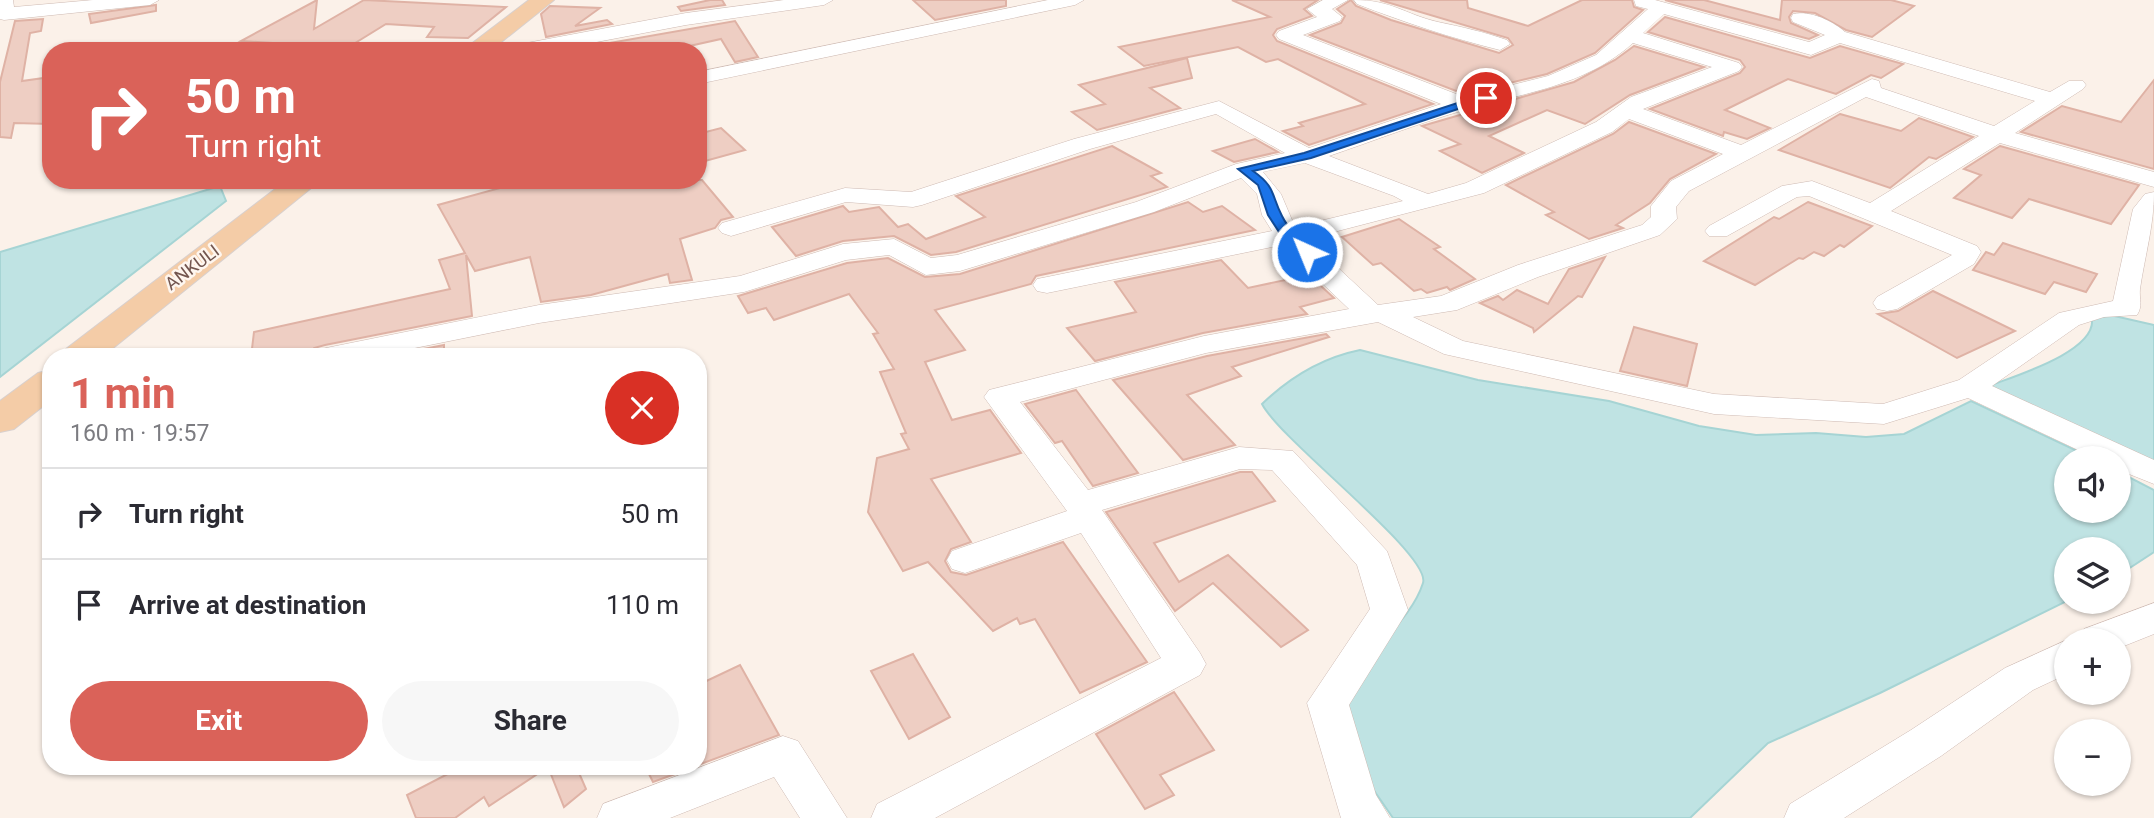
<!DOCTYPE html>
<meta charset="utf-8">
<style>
:root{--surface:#fff;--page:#f7f7f7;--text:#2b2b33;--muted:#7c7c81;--line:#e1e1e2;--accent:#da6259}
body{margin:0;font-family:Roboto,sans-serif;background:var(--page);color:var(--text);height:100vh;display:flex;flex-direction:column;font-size:26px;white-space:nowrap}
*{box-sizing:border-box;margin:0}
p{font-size:23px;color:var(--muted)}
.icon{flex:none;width:38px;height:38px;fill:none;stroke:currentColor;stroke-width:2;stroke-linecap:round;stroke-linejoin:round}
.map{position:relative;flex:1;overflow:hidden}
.details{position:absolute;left:42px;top:348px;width:665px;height:427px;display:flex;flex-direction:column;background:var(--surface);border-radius:28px;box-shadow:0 2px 5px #0004}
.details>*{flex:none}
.hud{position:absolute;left:42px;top:42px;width:665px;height:147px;border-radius:28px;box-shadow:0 2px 5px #0004;background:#da6259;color:#fff;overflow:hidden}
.fabs{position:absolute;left:2054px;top:446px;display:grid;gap:14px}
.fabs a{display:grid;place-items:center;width:77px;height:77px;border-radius:50%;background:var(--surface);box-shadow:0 2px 5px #0004;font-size:35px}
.pin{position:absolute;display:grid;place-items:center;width:60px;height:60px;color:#fff;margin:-30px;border:4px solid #fff;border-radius:50%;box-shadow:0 2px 7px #0007}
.me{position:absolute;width:77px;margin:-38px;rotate:316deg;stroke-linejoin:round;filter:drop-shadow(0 0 5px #0008)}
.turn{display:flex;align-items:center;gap:24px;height:147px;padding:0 28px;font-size:32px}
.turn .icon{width:91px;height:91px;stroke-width:2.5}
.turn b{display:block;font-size:49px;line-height:60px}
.round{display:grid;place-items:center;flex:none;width:74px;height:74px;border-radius:37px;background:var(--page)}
.head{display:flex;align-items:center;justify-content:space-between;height:119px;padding:0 28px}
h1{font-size:42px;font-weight:700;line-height:52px;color:var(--accent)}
.action{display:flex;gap:14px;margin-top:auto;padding:14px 28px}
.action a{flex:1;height:80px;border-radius:42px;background:var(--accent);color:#fff;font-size:28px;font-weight:700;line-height:80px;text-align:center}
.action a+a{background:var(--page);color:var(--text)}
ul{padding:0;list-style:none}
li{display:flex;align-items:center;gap:21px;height:91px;padding:0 28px;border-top:2px solid var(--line)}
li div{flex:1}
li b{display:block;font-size:26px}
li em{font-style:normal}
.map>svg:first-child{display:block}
.water{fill:#bfe3e3;stroke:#a6d4d4;stroke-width:2}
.building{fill:#eecec3;stroke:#dfb2a5;stroke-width:2}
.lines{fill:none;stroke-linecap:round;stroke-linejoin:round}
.minor-casing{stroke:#cebab3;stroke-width:1}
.major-casing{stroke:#d8d0ce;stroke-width:2}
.minor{fill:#fff;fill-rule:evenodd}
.major{fill:#f4cca7;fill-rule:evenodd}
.route{fill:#1a73e8;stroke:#114b97;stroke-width:2}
.labels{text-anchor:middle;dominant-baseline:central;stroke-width:5;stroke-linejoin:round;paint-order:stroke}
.street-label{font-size:18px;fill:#73564f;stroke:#fef6ef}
</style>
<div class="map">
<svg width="2154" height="818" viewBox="0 0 2154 818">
<rect width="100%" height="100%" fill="#fbf1e9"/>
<!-- water -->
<g class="water">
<path d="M220,186L226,201L0,377V252Z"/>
<path d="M2110,315L2154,325V475L2116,458L1989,386C2014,376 2096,352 2092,319Z"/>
<path d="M1360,350L1478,380L1609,401L1699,426L1756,435L1816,433L1866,437L1904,434L1971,401L2092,458H2067V511H2119V472L2154,490V552L2119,575V550H2067V601L1880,693L1768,743L1690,818H1393L1344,747L1338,704C1347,689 1356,674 1367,660C1386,635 1413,614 1423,583C1432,555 1281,441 1262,404C1290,377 1321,358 1360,350Z"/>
</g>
<!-- building -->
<g class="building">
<path d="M317,0L314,29L364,0L506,7L468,38L427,37L434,27L386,24L347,48L241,41Z"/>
<path d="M710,0H722L725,5L681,11L678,7Z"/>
<path d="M913,0H1006V6L935,20Z"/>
<path d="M1232,0H1318L1304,9L1312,16L1277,29L1273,35L1277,41L1433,104L1309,145L1283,131L1303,126L1299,123L1365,104L1278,59L1266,62L1238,47L1144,66L1119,47L1270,17Z"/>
<path d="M1351,0L1356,6L1391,20L1499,53L1513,45L1508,38L1380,0H1467L1468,8L1528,26L1582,0H1632L1634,7L1643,10L1595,53L1547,74L1464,94L1310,35L1341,23L1345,16L1337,9Z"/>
<path d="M1665,0H1704L1780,20L1782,0H1891L1914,6L1872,37L1846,30L1815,13L1793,11L1789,17L1791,23L1818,35L1809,39Z"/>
<path d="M156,5V11L91,23L89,14Z"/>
<path d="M550,6L600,8L575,26L607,20L612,24L546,37L541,14Z"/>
<path d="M1665,17L1810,58L1840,46L1903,64L1881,78L1871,75L1836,94L1788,79L1725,110L1770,128L1747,139L1724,132L1723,136L1650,109L1740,73L1745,67L1740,60L1648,32Z"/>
<path d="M43,19L41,31L30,33L22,81L51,77V124L14,123L11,138L0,137V82L15,21Z"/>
<path d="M735,21L758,57L735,62L721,39L667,51H564Z"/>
<path d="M1634,46L1704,67L1630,95L1585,124L1547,110L1489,136L1524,153L1482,173L1440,151L1460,144L1422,126L1574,82L1615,60Z"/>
<path d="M1187,58L1192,78L1150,88L1180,108L1097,130L1072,112L1105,104L1079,85Z"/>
<path d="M2154,80V169L2021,132L2062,106L2121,122Z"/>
<path d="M1840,114L1901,131L1919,118L1973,137L1936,159L1929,157L1890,188L1779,150Z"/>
<path d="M1629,122L1716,154L1670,179L1650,203L1616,225L1623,228L1589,239L1546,215L1554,212L1506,185L1613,134Z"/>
<path d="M721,128L745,150L698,163V134Z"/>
<path d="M1255,139L1278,152L1234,162L1213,151Z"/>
<path d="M1112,146L1161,173L1151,176L1167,187L956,252L931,255L894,236L843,241L796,256L772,227L843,206L849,212L879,207L898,227L908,224L926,239L985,217L956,196Z"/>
<path d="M2000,146L2139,185L2111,224L2029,199L2012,218L1954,198L1981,175L1964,169Z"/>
<path d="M529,180H702L733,217L721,220L715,228L680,239L692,280L670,283L668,274L591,295L541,302L530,257L475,271L466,255L472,316L325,345L314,348L308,357H251L254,332L450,289L439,260L465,253L438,205Z"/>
<path d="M1188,202L1203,212L1222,206L1255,230L1036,276L1031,284L935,310L965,350L925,362L952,420L990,410L1021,453L931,479L971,542L951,549L945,561L951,572L966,575L1063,542L1147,662L1080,693L1035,619L1020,624L1017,618L993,631L928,562L903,571L868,512L877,458L909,449L901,434L906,433L880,372L894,369L873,334L878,333L849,294L774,320L766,308L748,313L738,296L847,263L888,258L925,277L960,274Z"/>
<path d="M1808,202L1872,226L1844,247L1840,245L1824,256L1814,252L1803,259L1799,258L1755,285L1704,261L1774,217L1779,219Z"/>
<path d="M1399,219L1440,247L1434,249L1475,279L1450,290L1447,287L1427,293L1421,289L1414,291L1381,263L1373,265L1342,237Z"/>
<path d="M2003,243L2097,274L2086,292L2054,282L2045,294L1973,270L1986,252L1994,255Z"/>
<path d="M1605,257L1582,297L1578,296L1534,332L1533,328L1480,303L1498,296L1503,300L1517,290L1548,304L1569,269Z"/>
<path d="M1221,260L1248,288L1309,275L1334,298L1300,307L1307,314L1203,333L1095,361L1067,328L1136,312L1115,282Z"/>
<path d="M1933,291L2015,331L1957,358L1878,314L1898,311Z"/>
<path d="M1634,327L1697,344L1687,386L1620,371Z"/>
<path d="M1326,334L1329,337L1232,367L1241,376L1187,395L1235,445L1183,460L1113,380L1207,356Z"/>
<path d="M444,345V357H393V355Z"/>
<path d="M1076,390L1138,473L1093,486L1062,441L1055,443L1025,404Z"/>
<path d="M1240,472H1252L1275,501L1154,543L1179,582L1228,555L1308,630L1281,647L1213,583L1175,611L1106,512Z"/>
<path d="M913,654L950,717L909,739L871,671Z"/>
<path d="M740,665L779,735L698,765V685Z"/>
<path d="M1174,692L1214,750L1160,775L1174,795L1145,809L1096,734Z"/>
<path d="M463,766H576L586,789L564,807L548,767L489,806L484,797L455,818H416L407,795Z"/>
<path d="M645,766H685L686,770L653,782Z"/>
</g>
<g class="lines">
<defs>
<g id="minor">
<path d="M0,0H13L14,7L93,0H159L150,5L4,20L0,19Z"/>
<path d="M784,0H833L824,5L686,25L549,51H506L516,45L686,13Z"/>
<path d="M1048,0H1084L1075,5L698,84V72Z"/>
<path d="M1323,0H1348L1332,9L1342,17L1340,21L1303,35L1464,97L1548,76L1596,55L1648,9L1636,6L1634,0H1655L1809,42L1825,35L1793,22L1791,18L1793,14C1810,10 1833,21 1845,32L2050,92L2069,81H2083L2086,85L2083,89L2015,133L2154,172V187L2000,143L1891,211L1977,246L1981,252L1974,264L1897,309L1887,311L1877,309L1873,303L1877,297L1952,255L1809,196L1797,197L1727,236H1709L1705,231L1709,226L1782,186L1812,181L1870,203L1979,136L1866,97L1689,191L1676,207L1677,219L1660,235L1538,277L1457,310L1413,317L1463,341L1714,394L1883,404L1959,380L2059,313L2113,301L2133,209L2145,194L2154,192C2154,226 2145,255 2140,289C2139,299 2143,306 2137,315L2104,317L2079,325L1992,386L2154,460V484L2119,470V458H2095L1968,398L1884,424L1714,414L1444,354L1378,322L1206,353L1020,402L1088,490L1239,447L1293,451L1387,551L1408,610L1349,705L1376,795L1390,818H1341L1307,703L1370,609L1357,565L1272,470L1240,469L1102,510L1200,653L1206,664L1200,675L935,818H871L877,804L1161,658L1081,533L965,573L952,569L947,560L952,551L1067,511L984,397L989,390L1204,336L1349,309L1282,245L1047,293L1037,291L1033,285L1037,279L1047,277L1272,231L1262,215L1257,194L1241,178L1154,212L960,271L926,275L889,255L846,260L744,292L539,323L370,357H311L315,351L326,348L539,305L740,276L843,244L894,239L931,258L957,255L1136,202L1236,164L1285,153L1216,114L1090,149L922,205L913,207L846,202L731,236L722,233L718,228L722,223L845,188L911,192L1074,139L1219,101L1309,148L1441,104L1279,39L1276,35L1279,31L1317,17L1307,9ZM1664,14L1811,55L1840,43L2035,101L1994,126L1881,88L1879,81L1872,79L1741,145L1643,109L1739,71L1742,67L1739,63L1643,33ZM1633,43L1712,67L1631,97L1596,122L1466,183L1428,194L1329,156C1373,141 1417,124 1461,111C1522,93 1584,87 1633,43ZM1629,119L1723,154L1671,181L1651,206V217L1642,225L1518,265L1441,296L1378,305L1307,239L1484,193L1612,132ZM1305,163L1394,196L1403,201L1295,227L1281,194L1263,172Z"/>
<path d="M1354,0C1392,0 1404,14 1438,22C1462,27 1484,32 1507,40L1510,44L1500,50C1451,38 1404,22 1357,4Z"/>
<path d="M2154,603V634L2119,648V640H2078L2084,629Z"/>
<path d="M2067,640V674L2033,690L1941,756L1844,818H1784L1790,804L1911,730L2005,668Z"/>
<path d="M783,736L798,741L847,818H800L774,777L670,818H597L603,804Z"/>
</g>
<g id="major">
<path d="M529,0H554L490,51H462Z"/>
<path d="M287,180H321L102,357H61L66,349Z"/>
<path d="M51,370V400L14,429L0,432V401L38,373Z"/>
</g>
</defs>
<!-- minor casing -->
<use href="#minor" class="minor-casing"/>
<!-- major casing -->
<use href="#major" class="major-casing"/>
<!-- minor -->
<use href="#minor" class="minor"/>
<!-- major -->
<use href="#major" class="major"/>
</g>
<!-- route -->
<path class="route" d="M1482,95L1491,98L1311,158L1253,171C1276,187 1271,195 1282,216C1289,230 1300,240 1312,250V255H1302L1283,238L1268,215L1258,185L1238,169L1304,153Z"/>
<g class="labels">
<!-- street labels -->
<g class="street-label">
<text transform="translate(192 267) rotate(-37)">ANKULI</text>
</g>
</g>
</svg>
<div class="fabs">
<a><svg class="icon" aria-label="sound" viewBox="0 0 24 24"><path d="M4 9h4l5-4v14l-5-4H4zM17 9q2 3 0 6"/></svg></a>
<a><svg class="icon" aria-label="layers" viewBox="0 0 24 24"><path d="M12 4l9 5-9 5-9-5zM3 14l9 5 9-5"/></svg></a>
<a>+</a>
<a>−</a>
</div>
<div class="pin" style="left:1486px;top:98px;background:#d93025"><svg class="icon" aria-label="arrive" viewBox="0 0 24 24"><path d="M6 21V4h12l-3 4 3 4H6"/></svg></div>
<svg class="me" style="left:1307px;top:252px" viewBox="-20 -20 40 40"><circle r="17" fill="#1a73e8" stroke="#fff" stroke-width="3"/><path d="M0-11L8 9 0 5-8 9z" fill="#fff"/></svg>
<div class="hud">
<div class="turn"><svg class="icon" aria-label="right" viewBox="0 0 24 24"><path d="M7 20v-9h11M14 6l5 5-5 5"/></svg><div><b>50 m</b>Turn right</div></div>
</div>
<section class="details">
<div class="head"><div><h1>1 min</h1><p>160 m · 19:57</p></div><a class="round" style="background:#d93025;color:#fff"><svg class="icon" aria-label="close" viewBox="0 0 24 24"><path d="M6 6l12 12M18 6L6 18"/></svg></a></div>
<ul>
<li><svg class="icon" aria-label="right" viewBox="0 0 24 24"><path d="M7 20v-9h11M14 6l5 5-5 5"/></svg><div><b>Turn right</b></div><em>50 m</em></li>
<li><svg class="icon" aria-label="arrive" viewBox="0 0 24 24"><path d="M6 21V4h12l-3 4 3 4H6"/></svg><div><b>Arrive at destination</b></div><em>110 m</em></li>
</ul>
<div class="action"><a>Exit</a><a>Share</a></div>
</section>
</div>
